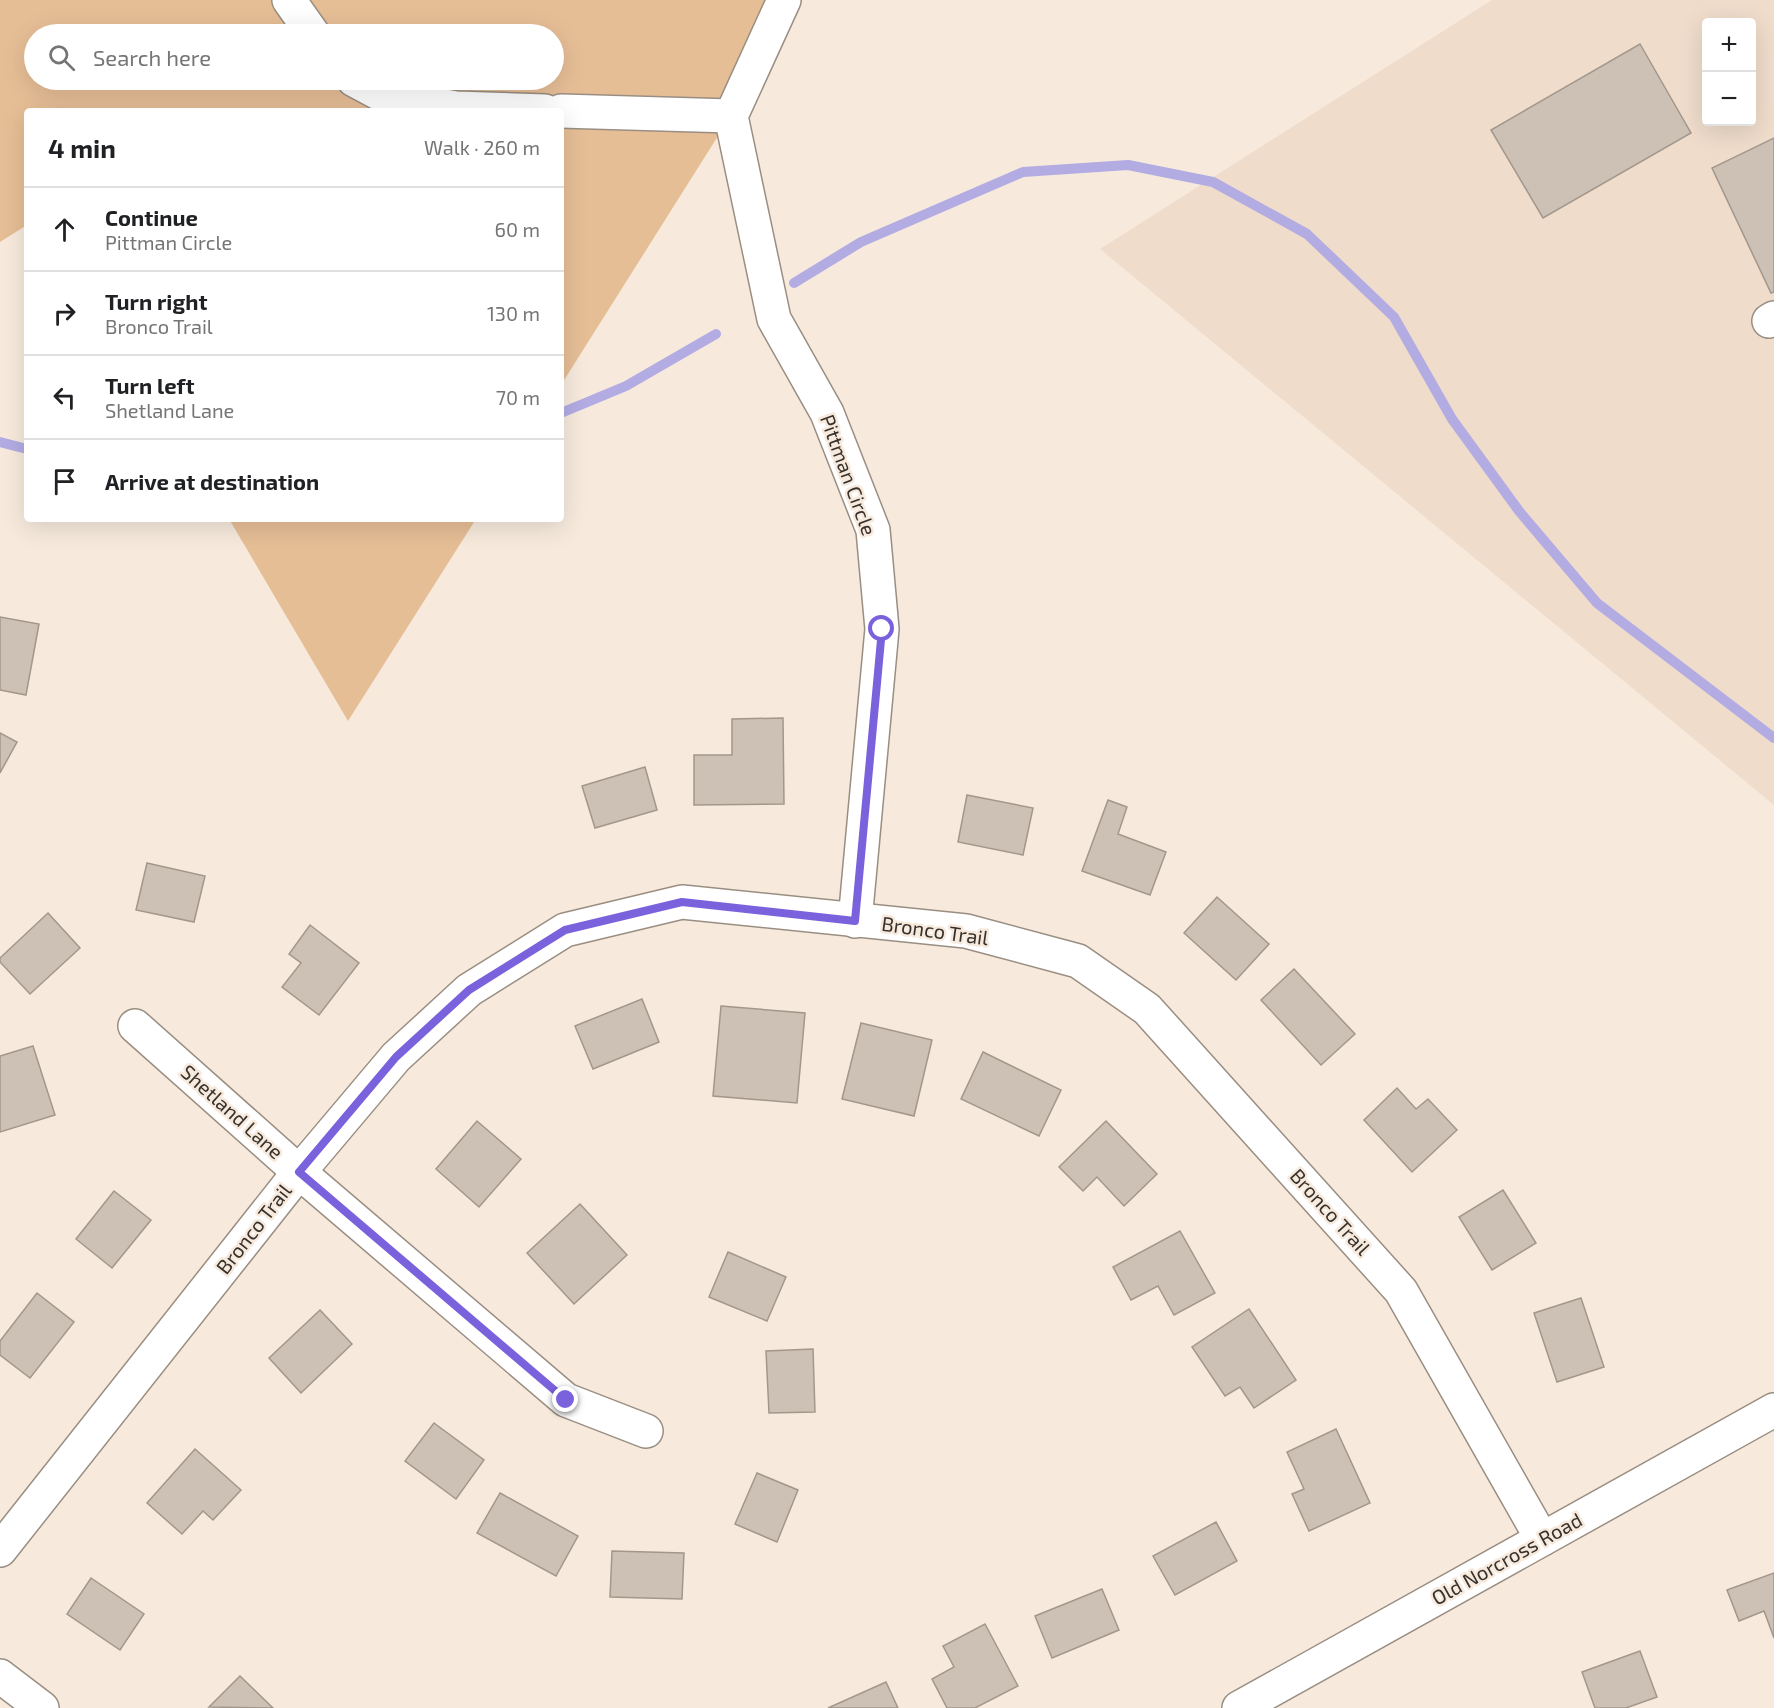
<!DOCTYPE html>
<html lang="en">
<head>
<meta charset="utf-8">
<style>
  :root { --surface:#fff; --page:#f6f6f6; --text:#202124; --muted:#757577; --line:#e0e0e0 }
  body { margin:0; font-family:"Exo 2",sans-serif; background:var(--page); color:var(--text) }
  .controls { position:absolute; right:18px; top:18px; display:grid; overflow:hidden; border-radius:6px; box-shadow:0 6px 24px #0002 }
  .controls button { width:54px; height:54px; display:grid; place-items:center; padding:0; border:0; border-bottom:2px solid var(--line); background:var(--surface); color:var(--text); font:30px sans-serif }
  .stop { position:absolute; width:18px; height:18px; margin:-14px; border:4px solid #7b62dd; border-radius:50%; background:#fff }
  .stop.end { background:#7b62dd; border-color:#fff; box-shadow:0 2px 6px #0008 }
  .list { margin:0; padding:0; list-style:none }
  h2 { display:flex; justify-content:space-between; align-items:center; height:78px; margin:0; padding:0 24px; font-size:26px }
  h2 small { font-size:20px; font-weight:400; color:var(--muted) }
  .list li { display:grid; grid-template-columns:39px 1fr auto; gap:18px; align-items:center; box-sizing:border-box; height:84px; padding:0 24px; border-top:2px solid var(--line) }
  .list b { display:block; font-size:22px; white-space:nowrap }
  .list p { margin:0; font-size:20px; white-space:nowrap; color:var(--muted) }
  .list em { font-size:20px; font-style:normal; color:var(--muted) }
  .icon { flex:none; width:33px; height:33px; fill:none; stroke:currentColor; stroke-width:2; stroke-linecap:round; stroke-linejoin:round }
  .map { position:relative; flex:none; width:1774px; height:1708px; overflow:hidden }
  .search { position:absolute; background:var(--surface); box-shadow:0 6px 24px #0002; left:24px; top:24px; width:540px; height:66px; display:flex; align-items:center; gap:15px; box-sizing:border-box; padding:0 21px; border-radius:33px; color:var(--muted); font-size:22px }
  .panel { position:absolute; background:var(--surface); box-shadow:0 6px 24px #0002; left:24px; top:108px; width:540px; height:414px; border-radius:6px }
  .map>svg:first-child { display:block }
</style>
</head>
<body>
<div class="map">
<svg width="1774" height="1708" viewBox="0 0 1774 1708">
  <rect width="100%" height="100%" fill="#f7eadd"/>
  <!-- built -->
  <path fill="#efdccb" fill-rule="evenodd" d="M1492 0H1774V805L1100 249ZM1706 22H1752V122H1706Z"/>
  <!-- green -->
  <g fill="#e6be96" fill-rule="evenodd">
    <path d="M0 0H792L742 98 561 385V111H27V225L0 242ZM34 34H554V80H34Z"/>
    <path d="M229 519H476L348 721Z"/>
  </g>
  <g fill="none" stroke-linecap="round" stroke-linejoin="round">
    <!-- stream -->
    <g stroke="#b2ace3" stroke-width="10">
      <path d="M794 283 861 242 1023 172 1128 165 1213 182 1307 234 1394 317 1452 419 1519 511 1597 603 1774 738"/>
      <path d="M561 413 626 386 716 334"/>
      <path d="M0 442 27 449"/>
    </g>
  </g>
  <!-- building -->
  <g fill="#cdc0b4" stroke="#a3978c" stroke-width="1.5">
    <path d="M1640 44 1691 133 1543 218 1491 130Z"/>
    <path d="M1774 138V292L1771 293 1712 168Z"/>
    <path d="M0 617 39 624 26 695 0 690Z"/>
    <path d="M783 718 784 804 694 805V755H732V719Z"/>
    <path d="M0 733 17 742 0 773Z"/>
    <path d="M645 767 657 810 595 828 582 786Z"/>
    <path d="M967 795 1033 808 1023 855 958 842Z"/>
    <path d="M1108 800 1127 807 1118 834 1166 852 1150 895 1082 871Z"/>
    <path d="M147 863 205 876 194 922 136 910Z"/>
    <path d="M1217 897 1269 944 1236 980 1184 933Z"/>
    <path d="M48 913 80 948 30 994 0 962V958Z"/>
    <path d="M310 925 359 963 319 1015 282 987 301 963 289 954Z"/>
    <path d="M1294 969 1355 1034 1321 1065 1261 1000Z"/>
    <path d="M642 999 659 1042 593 1069 575 1026Z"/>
    <path d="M721 1006 805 1013 797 1103 713 1096Z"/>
    <path d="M861 1023 932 1040 914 1116 842 1099Z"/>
    <path d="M33 1046 55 1115 0 1132V1056Z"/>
    <path d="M983 1052 1061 1090 1039 1136 961 1099Z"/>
    <path d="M1397 1088 1416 1109 1428 1099 1457 1130 1412 1172 1364 1120Z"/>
    <path d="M477 1121 521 1159 479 1207 436 1169Z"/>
    <path d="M1106 1121 1157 1174 1124 1206 1097 1177 1083 1191 1059 1167Z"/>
    <path d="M1503 1190 1536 1243 1492 1270 1459 1217Z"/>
    <path d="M114 1191 151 1220 112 1268 76 1239Z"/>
    <path d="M580 1204 627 1255 574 1304 527 1253Z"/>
    <path d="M1180 1231 1215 1293 1174 1315 1158 1286 1131 1300 1113 1267Z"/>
    <path d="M728 1252 786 1277 767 1321 709 1297Z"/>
    <path d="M37 1293 74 1322 30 1378 0 1355V1341Z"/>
    <path d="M1581 1298 1604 1367 1557 1382 1534 1313Z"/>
    <path d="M1249 1309 1296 1380 1254 1408 1240 1387 1225 1396 1192 1347Z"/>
    <path d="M320 1310 352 1344 301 1393 269 1358Z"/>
    <path d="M813 1349 815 1412 769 1413 766 1351Z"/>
    <path d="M434 1423 484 1460 456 1499 405 1461Z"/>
    <path d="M1336 1429 1370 1503 1309 1531 1292 1494 1304 1489 1287 1452Z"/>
    <path d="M195 1449 241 1490 213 1520 203 1511 182 1534 147 1503Z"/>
    <path d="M757 1473 798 1490 777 1542 735 1524Z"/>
    <path d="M500 1493 578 1536 556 1576 477 1533Z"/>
    <path d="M1216 1522 1237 1561 1175 1595 1153 1556Z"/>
    <path d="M612 1551 684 1553 682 1599 610 1597Z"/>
    <path d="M1774 1573V1638L1764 1611 1739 1621 1727 1590Z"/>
    <path d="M91 1578 144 1614 120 1650 67 1614Z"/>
    <path d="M1102 1589 1119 1630 1052 1658 1035 1616Z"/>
    <path d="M985 1624 1018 1686 975 1708H947L932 1679 954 1667 943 1646Z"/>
    <path d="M1640 1651 1657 1697 1626 1708H1595L1582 1672Z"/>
    <path d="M240 1676 273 1708 209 1707Z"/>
    <path d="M886 1682 898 1708H828Z"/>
  </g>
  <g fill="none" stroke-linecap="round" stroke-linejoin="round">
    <defs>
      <g id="minor">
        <path d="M289 0 313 34"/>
        <path d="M784 0 731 116 774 319 827 413 873 530 882 629 855 921"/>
        <path d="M354 80 382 95 456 108 545 111"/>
        <path d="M561 111 731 116"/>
        <path d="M1769 321 1774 318"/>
        <path d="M135 1026 299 1172 566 1400 646 1431"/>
        <path d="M0 1550 299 1172 396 1057 469 990 565 930 682 902 966 931 1078 961 1147 1009 1401 1291 1542 1539"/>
        <path d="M0 1676 42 1708"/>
        <path d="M1239 1708 1774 1410"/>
      </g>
    </defs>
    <!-- minor casing -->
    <use href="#minor" stroke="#9a8e82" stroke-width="36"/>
    <!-- minor -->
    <use href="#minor" stroke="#fff" stroke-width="33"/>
  </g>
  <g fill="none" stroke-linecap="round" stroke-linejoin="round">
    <!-- route -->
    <path stroke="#7b62dd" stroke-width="8" d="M566 1400 299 1172 396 1057 469 990 565 930 682 902 855 921 882 629"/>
  </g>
  <g text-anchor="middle" stroke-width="5" stroke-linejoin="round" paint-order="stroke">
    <!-- street labels -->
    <g font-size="20" fill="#36312c" stroke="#f7eadd">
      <text transform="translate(848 475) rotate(70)" y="7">Pittman Circle</text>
      <text transform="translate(935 931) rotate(8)" y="7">Bronco Trail</text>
      <text transform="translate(232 1112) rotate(42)" y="7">Shetland Lane</text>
      <text transform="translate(1330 1212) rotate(48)" y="7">Bronco Trail</text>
      <text transform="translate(254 1229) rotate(-52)" y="7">Bronco Trail</text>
      <text transform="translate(1507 1559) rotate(-29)" y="7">Old Norcross Road</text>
    </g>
  </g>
</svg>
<div class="controls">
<button>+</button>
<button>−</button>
</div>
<div class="stop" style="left:882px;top:629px"></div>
<div class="stop end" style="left:566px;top:1400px"></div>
<div class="search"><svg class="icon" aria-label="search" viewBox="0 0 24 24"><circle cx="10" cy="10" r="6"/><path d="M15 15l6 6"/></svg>Search here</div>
<section class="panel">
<h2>4 min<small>Walk · 260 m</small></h2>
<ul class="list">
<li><svg class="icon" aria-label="ahead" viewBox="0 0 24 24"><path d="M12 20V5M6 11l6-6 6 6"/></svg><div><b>Continue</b><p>Pittman Circle</p></div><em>60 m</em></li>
<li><svg class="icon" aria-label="right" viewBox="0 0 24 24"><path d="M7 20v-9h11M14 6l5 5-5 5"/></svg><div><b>Turn right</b><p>Bronco Trail</p></div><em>130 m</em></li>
<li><svg class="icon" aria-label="left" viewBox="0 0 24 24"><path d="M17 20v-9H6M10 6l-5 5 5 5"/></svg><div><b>Turn left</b><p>Shetland Lane</p></div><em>70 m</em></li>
<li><svg class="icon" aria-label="arrive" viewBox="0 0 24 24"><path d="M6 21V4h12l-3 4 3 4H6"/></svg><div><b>Arrive at destination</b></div></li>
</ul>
</section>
</div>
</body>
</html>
